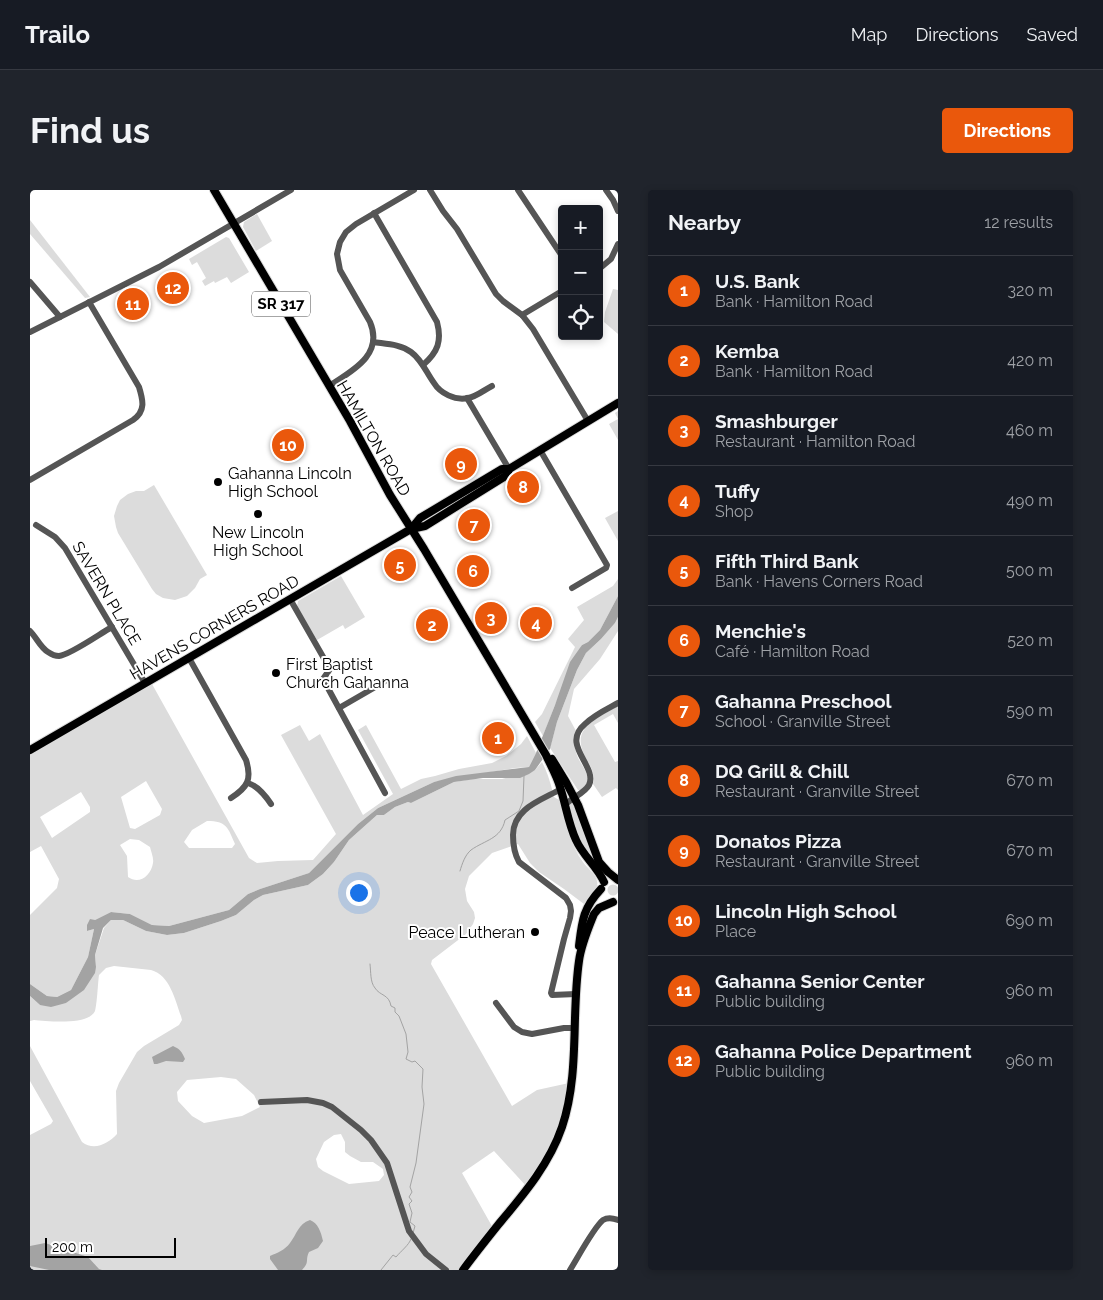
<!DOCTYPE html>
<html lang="en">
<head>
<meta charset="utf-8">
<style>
  :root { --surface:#171b24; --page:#20242c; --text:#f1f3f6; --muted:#9ea1a6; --line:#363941; --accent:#ea580c }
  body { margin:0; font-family:Raleway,sans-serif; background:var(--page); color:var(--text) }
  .controls { position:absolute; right:15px; top:15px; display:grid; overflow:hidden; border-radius:5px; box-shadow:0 2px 8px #0003 }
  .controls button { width:45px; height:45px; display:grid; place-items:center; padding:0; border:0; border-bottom:1px solid var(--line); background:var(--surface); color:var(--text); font:25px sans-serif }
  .scale { position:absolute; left:15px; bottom:12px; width:131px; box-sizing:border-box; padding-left:5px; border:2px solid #000; border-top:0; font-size:14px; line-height:18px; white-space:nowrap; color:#000; -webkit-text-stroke:4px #fff; paint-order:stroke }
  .you { position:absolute; left:328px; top:702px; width:18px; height:18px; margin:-12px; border:4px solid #fff; border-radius:50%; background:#1a73e8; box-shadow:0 0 0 8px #1a73e833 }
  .badge { display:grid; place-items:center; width:32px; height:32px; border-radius:50%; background:var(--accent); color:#fff; font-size:16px; font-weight:700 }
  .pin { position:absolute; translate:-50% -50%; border:2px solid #fff; box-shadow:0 1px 5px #0006 }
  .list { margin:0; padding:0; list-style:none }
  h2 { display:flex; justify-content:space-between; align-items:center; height:65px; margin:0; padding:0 20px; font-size:21px }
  h2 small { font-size:16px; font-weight:400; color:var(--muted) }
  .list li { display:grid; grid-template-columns:32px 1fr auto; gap:15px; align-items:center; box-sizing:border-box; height:70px; padding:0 20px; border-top:1px solid var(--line) }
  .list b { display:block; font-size:19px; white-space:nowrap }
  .list p { margin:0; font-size:16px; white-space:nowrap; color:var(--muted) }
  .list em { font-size:16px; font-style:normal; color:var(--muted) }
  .icon { flex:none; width:28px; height:28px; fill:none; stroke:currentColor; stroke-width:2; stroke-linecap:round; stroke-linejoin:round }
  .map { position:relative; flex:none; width:588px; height:1080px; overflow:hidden; border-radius:5px }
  header { display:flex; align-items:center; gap:30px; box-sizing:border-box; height:70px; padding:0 25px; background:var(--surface); border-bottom:1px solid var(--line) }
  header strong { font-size:24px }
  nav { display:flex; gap:28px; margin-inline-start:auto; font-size:18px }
  .intro { display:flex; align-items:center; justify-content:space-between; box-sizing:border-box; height:120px; padding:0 30px }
  h1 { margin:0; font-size:35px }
  .button { padding:12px 22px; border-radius:5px; background:var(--accent); color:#fff; font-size:18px; font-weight:700 }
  main { display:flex; gap:30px; padding:0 30px }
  aside { flex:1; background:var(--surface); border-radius:5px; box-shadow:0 2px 8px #0003 }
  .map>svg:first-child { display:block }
</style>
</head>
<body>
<header>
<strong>Trailo</strong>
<nav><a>Map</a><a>Directions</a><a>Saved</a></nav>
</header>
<div class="intro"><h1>Find us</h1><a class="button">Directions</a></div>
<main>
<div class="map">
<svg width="588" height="1080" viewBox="0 0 588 1080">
  <rect width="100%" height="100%" fill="#fff"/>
  <!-- green -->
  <g fill="#dcdcdc" fill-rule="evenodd">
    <path d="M227 24 242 51 226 61 213 37 214 32Z"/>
    <path d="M0 30 60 107 55 108 0 44Z"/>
    <path d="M196 47 199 48 219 82 201 93 197 87 185 93 184 91 175 96 172 91 176 88 167 72 162 75 159 69Z"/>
    <path d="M583 99 588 100V144L574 132 575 122Z"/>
    <path d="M588 221V250L579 234 588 229 585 223Z"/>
    <path d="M124 295 177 385 170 389 165 398 157 406 145 410 133 408 126 404 122 399 88 343 86 337 84 326 87 316 90 310 98 304 106 301H114Z"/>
    <path d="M588 321V351L575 328Z"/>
    <path d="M311 386 335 427 315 439 313 435 287 450 267 417 268 411Z"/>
    <path d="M588 389V406L570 440 558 452 552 455 525 515 513 546 505 532 512 524 545 457 538 449 554 430 547 417 583 396Z"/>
    <path d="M588 427V441L570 469 544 499 538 526 546 541C544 548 543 554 546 562 549 574 558 579 558 593L551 600H548L520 558 527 532 547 480 556 463 571 449 585 433Z"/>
    <path d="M122 494 219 668 227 673 248 671 283 670 306 644 251 545 270 535 279 551 290 544 333 625 363 604 328 540 336 535 371 599 391 589 405 586 429 579 462 573 476 566 491 554 497 546 506 563 499 577 485 578 404 592 348 618 328 634 279 683 230 699 218 704 199 720 139 736 122 735 100 724 81 722 65 730 57 741 64 739 58 767 41 800 27 807 17 806 0 794V725L27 698 29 689 11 656 0 662V565ZM116 591 132 619 130 625 105 639 100 638 91 607ZM51 602 60 617V622L22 648 10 627ZM177 631C197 631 198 638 205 654L202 658H159L154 652 162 640ZM100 649 109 650 120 657C121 662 124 668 123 673 121 686 109 695 98 687L97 666 90 655Z"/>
    <path d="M588 516V533L583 524 564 535 585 572 588 571V600L586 598 572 607 563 594C565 583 561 577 556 568 539 538 566 529 588 516Z"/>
    <path d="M512 572C518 583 521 595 524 607L529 610 532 612C536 634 540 654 553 672 557 678 566 684 567 691 570 698 558 708 554 714L534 699 509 682 500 673 488 654 462 663 439 686 435 699 437 711 444 722 445 728 443 734 436 744 402 770 401 774 482 916 507 900 539 893 535 918 522 958 497 997 464 961 432 983 463 1038 431 1080H0V945L21 934 23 931 0 891V856L52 952C64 961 78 954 87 944L86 901 89 893 107 862 114 856 149 835 152 830 151 826C145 810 140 785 121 780L84 776 76 778 69 785C68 792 67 815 65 821 58 836 17 831 4 830L0 831V806L10 815 36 813 66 777 65 765 74 738 81 730H93L116 741 137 745 154 743 191 731 206 725 224 710 233 705 278 695 293 684 304 672 319 650 347 625H354L365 617 378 612 381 613 424 592 442 589H472L505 580ZM191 887 206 889 224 905 230 917 212 926 174 933 162 926 148 911 147 902 157 890ZM311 944 315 952V962L320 966 331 972H343L353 979 354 985 349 991 319 994 293 981 288 977 286 969 294 952 304 945Z"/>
    <path d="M542 612 554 641 563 669 567 675 576 685 573 688 550 656 538 618 539 614Z"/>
    <circle cx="583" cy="700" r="5.5"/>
  </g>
  <!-- water -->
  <g fill="#a3a3a3">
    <path d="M588 406V427L585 433 571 449 556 463 547 480 527 532 520 559 505 580 499 584 490 588H453L424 592 381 613 378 612 365 617 354 625H347L319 650 304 672 293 684 278 695 233 705 224 710 206 725 191 731 154 743 137 745 116 741 93 730H81L73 738 65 765 66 777 65 783 54 800 36 813 21 817 10 815 0 806V794L17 806 27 807 41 800 58 767 64 739 57 741V735L60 729 65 730 81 722 100 724 122 735 139 736 199 720 218 704 230 699 279 683 328 634 348 618 404 592 426 586 499 577 506 563 525 515 540 472 552 455 558 452 570 440Z"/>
    <path d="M143 856C150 859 152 862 155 869L153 872 136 871 127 874H124L122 867Z"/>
    <path d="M280 1030C288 1033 291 1042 293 1051L288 1058 279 1062C275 1070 280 1072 272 1080H248L240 1069V1066C247 1063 255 1060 260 1053 267 1044 268 1034 280 1030Z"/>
    <path d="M15 1053 58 1067 69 1079 72 1080H19L0 1076V1056Z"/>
  </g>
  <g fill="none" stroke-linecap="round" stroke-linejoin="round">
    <!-- stream -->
    <g stroke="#a3a3a3" stroke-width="1">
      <path d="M430 681C432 674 435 665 441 660 455 650 471 649 475 630L489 621 493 611 494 586"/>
      <path d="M340 774C341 782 340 792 345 798 350 806 359 804 361 816L365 818V822L369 826 376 844 378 862 376 869 382 872 385 871 393 879 392 897 394 914 386 973 380 997 382 1002 379 1007 382 1011 379 1014 382 1023 380 1032 385 1036 383 1043"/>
      <path d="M351 1080 363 1065 366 1067C371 1061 379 1055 381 1049"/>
    </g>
    <defs>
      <g id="major">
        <path d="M184 0 320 231 360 305 394 359 516 565C521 576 527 586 530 597 536 615 538 633 546 650 553 666 567 676 574 692"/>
        <path d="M381 339 390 328 472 279H479L588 213"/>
        <path d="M0 560 381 339 395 336 477 285 479 279"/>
        <path d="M522 569 536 592 548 615 569 672 578 682 588 690"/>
        <path d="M549 756C552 731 553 718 571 699"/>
        <path d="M433 1080C444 1065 456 1050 468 1035 493 1005 519 975 532 937 550 883 541 826 549 771 551 755 558 739 564 724L569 718 583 712"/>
      </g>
    </defs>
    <!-- major casing -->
    <use href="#major" stroke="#dbdbdb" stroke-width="10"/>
    <!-- minor -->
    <g stroke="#555" stroke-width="6">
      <path d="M400 0 413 21 427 39 466 104 473 111 492 125 503 139 558 231"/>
      <path d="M488 0 532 66"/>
      <path d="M576 0 583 10 588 21"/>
      <path d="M344 23 407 132C412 151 408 162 393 175"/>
      <path d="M569 79 581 69 588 54"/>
      <path d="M0 92 30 127"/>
      <path d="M492 125 532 101"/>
      <path d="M0 142 129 77 261 0"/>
      <path d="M343 152C356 154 370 154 381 162 392 170 396 182 404 193 410 203 425 211 438 208 446 207 454 200 462 196"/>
      <path d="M299 196C322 181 354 165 340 132L310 80 307 64 310 52 316 42 326 34 384 0"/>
      <path d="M437 208 479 279"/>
      <path d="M510 260 577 375 576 378 542 398"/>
      <path d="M0 290 103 230C116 221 113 210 109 197L59 112"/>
      <path d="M6 335 25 347 35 358 115 493"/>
      <path d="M260 409 300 479 293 489 355 603"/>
      <path d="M0 441C7 448 10 457 18 462 21 464 26 466 29 466 40 465 71 443 82 437"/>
      <path d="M159 468 216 570C222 589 218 597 201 608"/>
      <path d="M309 518 354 492"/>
      <path d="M218 593C228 596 235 605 241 614"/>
      <path d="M531 599C512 610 483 618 483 645 483 655 484 663 489 672L536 708 540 715 541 721 540 728 534 749 521 803 522 805 546 804"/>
      <path d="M535 615C542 607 554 604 559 595 568 576 530 555 555 534 564 525 577 519 588 513"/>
      <path d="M466 813 484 837 492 842 502 844 534 838H545"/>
      <path d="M231 912 277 910 293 913 302 917 331 940 341 950 357 973 379 1041 396 1064 416 1080"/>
      <path d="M540 1080C547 1069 564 1037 573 1030 578 1027 583 1028 588 1030"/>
    </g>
    <!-- major -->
    <use href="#major" stroke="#000" stroke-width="8"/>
  </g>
  <!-- markers -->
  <g fill="#000" stroke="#fff" stroke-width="2">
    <circle cx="188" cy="292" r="5"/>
    <circle cx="228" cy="324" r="5"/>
    <circle cx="246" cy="483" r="5"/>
    <circle cx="505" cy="742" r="5"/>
  </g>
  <g text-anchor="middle" stroke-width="4" stroke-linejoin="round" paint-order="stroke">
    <!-- shield labels -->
    <rect fill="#fff" stroke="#4c4c4c" stroke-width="1" x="222" y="101.5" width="58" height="25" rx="4"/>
    <g font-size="15" font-weight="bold" fill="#000">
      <text x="251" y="119">SR 317</text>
    </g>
    <!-- street labels -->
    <g font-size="16" fill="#000" stroke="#fff">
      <text transform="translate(344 248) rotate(60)" y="6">HAMILTON ROAD</text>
      <text transform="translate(77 403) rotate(59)" y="6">SAVERN PLACE</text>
      <text transform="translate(184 437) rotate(-30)" y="6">HAVENS CORNERS ROAD</text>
    </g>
    <!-- poi labels -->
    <g font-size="16" fill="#000" stroke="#fff" text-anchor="start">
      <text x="198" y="289">Gahanna Lincoln<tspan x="198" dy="18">High School</tspan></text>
      <text x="228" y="348" text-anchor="middle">New Lincoln<tspan x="228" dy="18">High School</tspan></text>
      <text x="256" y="480">First Baptist<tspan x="256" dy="18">Church Gahanna</tspan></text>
      <text x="495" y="748" text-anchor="end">Peace Lutheran</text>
    </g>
  </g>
</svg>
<div class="controls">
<button>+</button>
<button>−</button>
<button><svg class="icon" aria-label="locate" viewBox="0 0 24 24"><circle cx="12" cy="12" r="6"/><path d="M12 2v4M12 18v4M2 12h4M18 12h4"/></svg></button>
</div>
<div class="scale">200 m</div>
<div class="you"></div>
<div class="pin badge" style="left:468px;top:548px">1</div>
<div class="pin badge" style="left:402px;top:435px">2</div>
<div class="pin badge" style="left:461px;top:428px">3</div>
<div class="pin badge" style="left:506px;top:433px">4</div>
<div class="pin badge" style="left:370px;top:375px">5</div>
<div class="pin badge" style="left:443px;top:381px">6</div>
<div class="pin badge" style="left:444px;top:335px">7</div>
<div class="pin badge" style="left:493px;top:297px">8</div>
<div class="pin badge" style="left:431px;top:274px">9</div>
<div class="pin badge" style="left:258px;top:255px">10</div>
<div class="pin badge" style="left:103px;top:114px">11</div>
<div class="pin badge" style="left:143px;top:98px">12</div>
</div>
<aside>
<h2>Nearby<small>12 results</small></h2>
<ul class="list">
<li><span class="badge">1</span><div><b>U.S. Bank</b><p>Bank · Hamilton Road</p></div><em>320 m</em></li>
<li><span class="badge">2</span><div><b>Kemba</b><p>Bank · Hamilton Road</p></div><em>420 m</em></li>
<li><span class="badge">3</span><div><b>Smashburger</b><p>Restaurant · Hamilton Road</p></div><em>460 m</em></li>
<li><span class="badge">4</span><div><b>Tuffy</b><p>Shop</p></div><em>490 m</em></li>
<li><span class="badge">5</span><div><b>Fifth Third Bank</b><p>Bank · Havens Corners Road</p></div><em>500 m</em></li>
<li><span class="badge">6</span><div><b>Menchie's</b><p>Café · Hamilton Road</p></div><em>520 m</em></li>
<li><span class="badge">7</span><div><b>Gahanna Preschool</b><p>School · Granville Street</p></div><em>590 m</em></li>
<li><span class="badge">8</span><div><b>DQ Grill &amp; Chill</b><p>Restaurant · Granville Street</p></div><em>670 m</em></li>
<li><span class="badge">9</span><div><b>Donatos Pizza</b><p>Restaurant · Granville Street</p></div><em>670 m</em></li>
<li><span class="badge">10</span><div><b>Lincoln High School</b><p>Place</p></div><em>690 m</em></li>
<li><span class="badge">11</span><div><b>Gahanna Senior Center</b><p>Public building</p></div><em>960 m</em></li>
<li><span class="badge">12</span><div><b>Gahanna Police Department</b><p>Public building</p></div><em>960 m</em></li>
</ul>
</aside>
</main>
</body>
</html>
